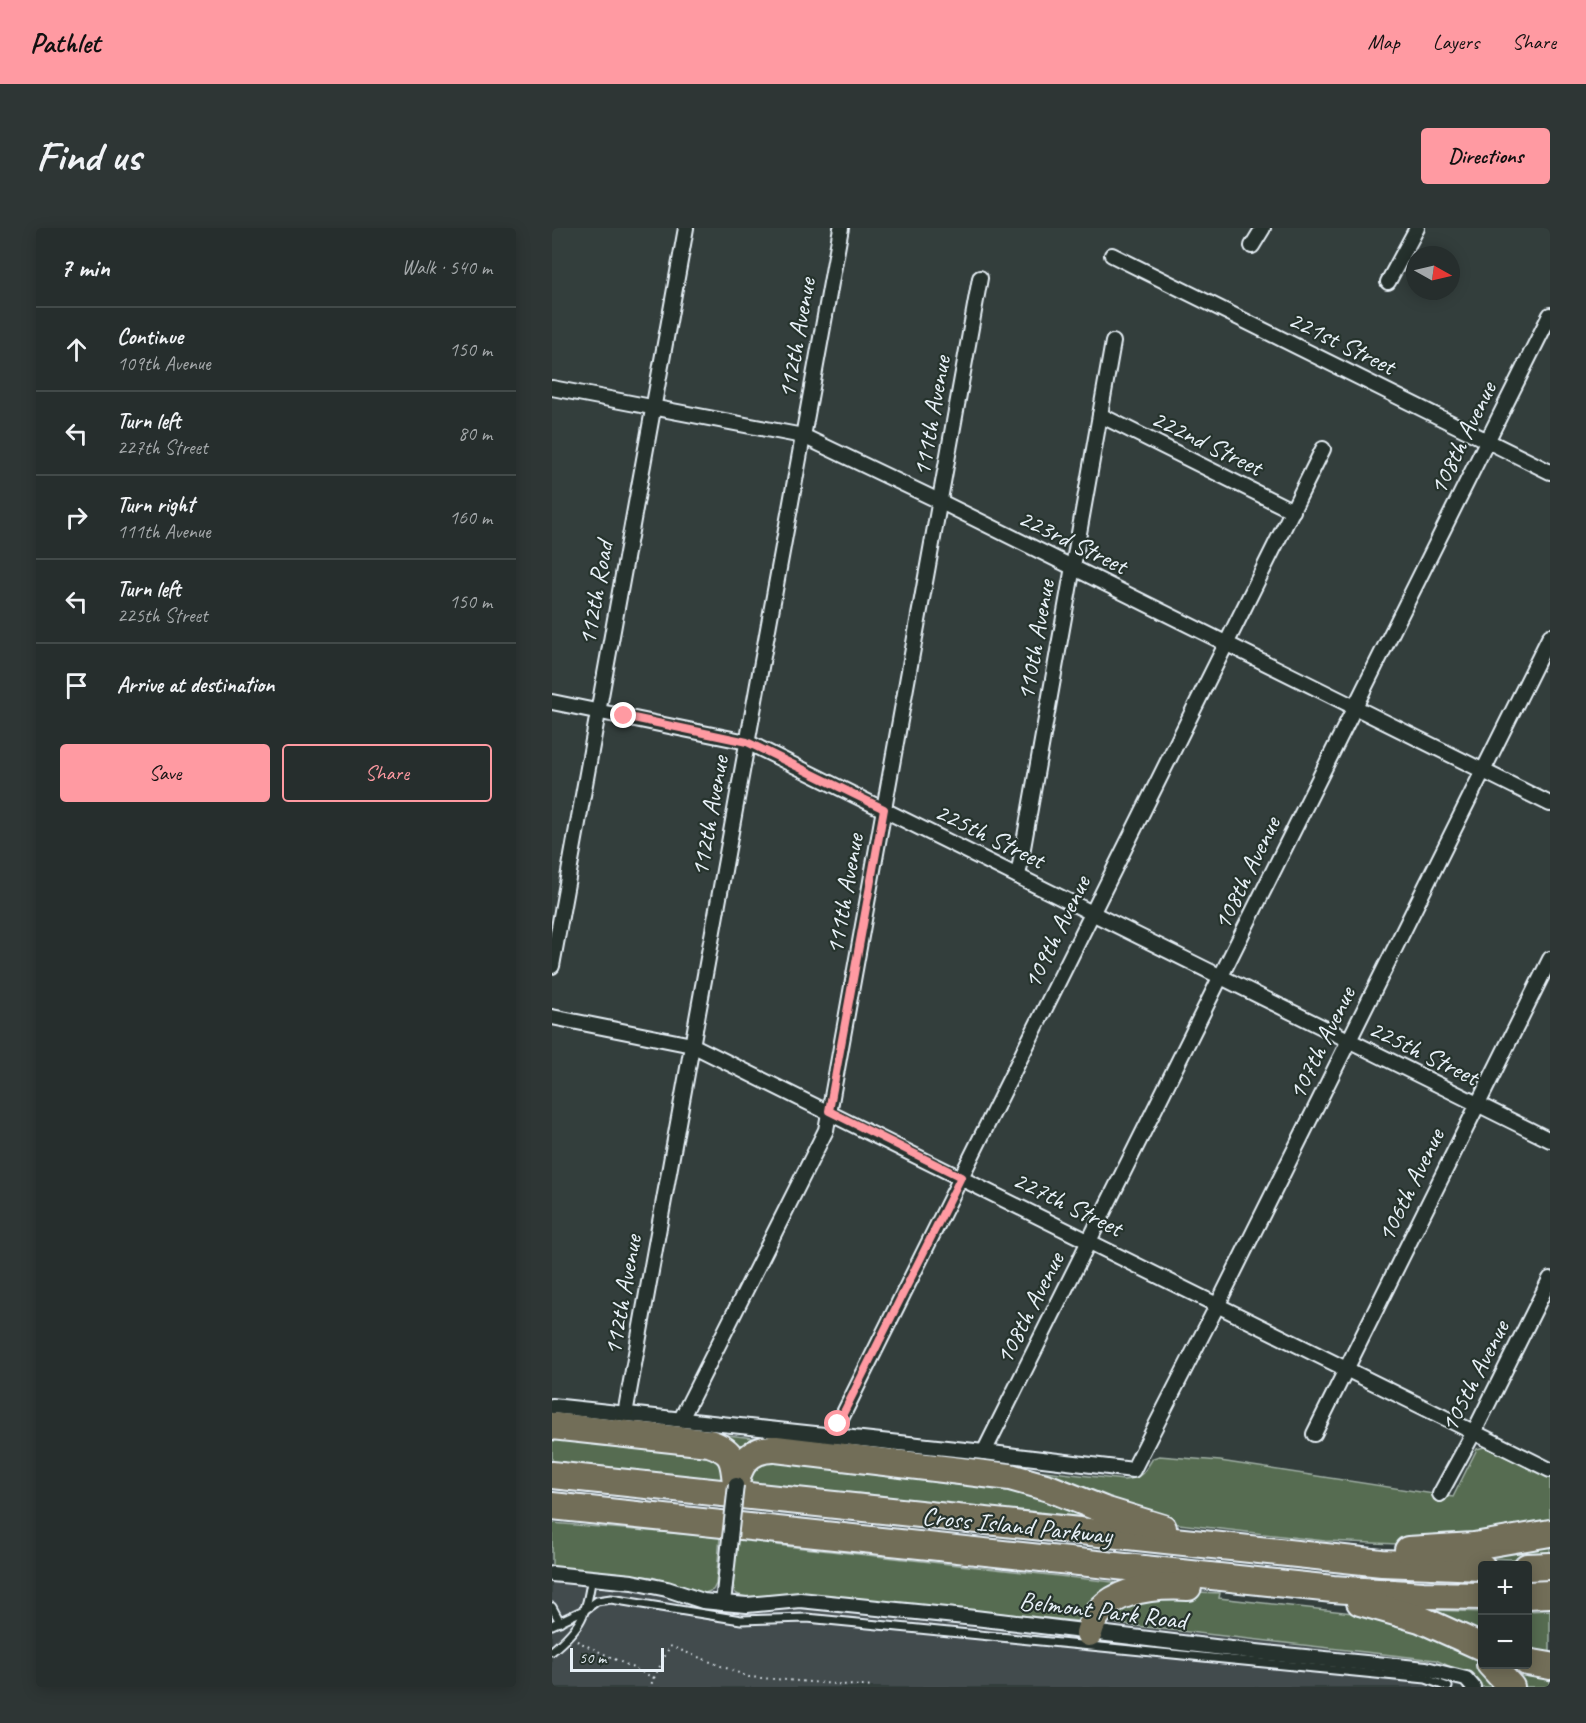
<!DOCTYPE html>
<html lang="en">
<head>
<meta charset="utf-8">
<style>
  :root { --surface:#262e2d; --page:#2e3635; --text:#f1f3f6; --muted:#a4a8aa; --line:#424a49; --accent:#ff9aa2 }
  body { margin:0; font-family:Caveat,sans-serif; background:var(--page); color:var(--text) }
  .controls { position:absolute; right:18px; bottom:18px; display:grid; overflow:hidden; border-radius:6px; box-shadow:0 3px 15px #0003 }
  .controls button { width:54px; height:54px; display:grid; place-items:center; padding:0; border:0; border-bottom:2px solid var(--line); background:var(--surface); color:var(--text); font:30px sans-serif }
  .compass { position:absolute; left:854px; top:18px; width:54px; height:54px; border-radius:50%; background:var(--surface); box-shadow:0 3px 15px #0003; rotate:98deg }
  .scale { position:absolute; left:18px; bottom:15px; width:94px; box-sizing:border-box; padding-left:6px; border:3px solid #e8f1f8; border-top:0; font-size:16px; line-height:21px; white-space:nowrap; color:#e8f1f8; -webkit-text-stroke:4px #26332d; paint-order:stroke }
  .stop { position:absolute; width:18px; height:18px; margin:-14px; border:4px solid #ff9aa2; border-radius:50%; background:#fff }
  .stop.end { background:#ff9aa2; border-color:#fff; box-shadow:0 2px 6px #0008 }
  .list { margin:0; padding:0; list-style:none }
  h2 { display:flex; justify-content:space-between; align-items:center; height:78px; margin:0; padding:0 24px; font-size:26px }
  h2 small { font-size:20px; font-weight:400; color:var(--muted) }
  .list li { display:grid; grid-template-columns:39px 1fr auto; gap:18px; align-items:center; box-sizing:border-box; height:84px; padding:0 24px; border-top:2px solid var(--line) }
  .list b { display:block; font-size:22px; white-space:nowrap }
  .list p { margin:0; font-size:20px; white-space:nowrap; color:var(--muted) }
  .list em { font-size:20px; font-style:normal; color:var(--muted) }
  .actions { display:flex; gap:12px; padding:18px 24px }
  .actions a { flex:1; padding:14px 0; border:2px solid var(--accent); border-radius:6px; text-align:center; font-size:21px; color:var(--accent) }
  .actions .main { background:var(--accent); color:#111 }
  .icon { flex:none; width:33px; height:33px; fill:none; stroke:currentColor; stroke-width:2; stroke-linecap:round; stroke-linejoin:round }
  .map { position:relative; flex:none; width:998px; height:1459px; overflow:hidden; border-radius:6px }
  header { display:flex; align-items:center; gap:36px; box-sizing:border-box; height:84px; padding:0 30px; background:var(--accent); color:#111 }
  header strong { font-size:28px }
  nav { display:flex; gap:33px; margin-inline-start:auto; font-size:21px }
  .intro { display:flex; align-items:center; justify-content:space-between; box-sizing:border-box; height:144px; padding:0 36px }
  h1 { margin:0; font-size:42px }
  .button { padding:15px 27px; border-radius:6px; background:var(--accent); color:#111; font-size:21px; font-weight:700 }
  main { display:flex; gap:36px; padding:0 36px }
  aside { flex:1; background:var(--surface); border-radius:6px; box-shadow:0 3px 15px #0003 }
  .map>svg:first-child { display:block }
</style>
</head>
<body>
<header>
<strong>Pathlet</strong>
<nav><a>Map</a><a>Layers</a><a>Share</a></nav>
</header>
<div class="intro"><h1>Find us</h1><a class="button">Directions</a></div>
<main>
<aside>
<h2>7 min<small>Walk · 540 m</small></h2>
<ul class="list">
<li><svg class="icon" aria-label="ahead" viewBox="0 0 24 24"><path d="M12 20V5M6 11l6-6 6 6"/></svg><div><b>Continue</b><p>109th Avenue</p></div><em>150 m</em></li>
<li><svg class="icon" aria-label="left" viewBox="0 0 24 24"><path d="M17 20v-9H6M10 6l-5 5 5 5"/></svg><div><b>Turn left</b><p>227th Street</p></div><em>80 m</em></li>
<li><svg class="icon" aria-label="right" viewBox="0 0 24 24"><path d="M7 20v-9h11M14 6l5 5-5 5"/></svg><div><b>Turn right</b><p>111th Avenue</p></div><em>160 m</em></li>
<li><svg class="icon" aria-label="left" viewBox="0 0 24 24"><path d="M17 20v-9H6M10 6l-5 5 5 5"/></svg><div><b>Turn left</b><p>225th Street</p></div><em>150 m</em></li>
<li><svg class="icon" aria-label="arrive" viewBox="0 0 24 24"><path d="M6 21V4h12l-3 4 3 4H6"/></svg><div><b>Arrive at destination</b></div></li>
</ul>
<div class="actions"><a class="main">Save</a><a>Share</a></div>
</aside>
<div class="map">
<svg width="998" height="1459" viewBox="0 0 998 1459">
  <rect width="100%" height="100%" fill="#333e3c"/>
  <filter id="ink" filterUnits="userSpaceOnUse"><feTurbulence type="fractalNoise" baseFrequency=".0167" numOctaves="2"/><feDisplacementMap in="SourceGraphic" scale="12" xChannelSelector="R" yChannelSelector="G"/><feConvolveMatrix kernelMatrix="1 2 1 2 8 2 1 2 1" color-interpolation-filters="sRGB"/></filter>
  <g filter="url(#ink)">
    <!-- built -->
    <path fill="#424b4d" d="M0 1334 872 1424 941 1459H0Z"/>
    <!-- green -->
    <g fill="#566c51" stroke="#9faea4" stroke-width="1.5">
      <path d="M0 1187 572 1252C590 1250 592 1245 601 1230L607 1228 668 1233 901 1269 925 1221 932 1219 998 1250V1297L870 1317 773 1313 610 1294 492 1251 187 1228Z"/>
      <path d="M0 1208 155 1224C168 1234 173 1238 173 1256L0 1238Z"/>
      <path d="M214 1231 453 1256 535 1284 520 1292 335 1273V1268L259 1261 191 1258V1252Z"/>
      <path d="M0 1295 168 1309 164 1356 161 1362 153 1365 145 1364 100 1349 0 1338Z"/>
      <path d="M186 1308 224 1312V1317L579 1356 536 1390 526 1393 278 1368C267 1367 256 1365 245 1365 226 1365 200 1375 183 1365L181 1357Z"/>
      <path d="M998 1312V1329L962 1331 895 1329Z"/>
      <path d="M621 1363 668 1365 667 1370 801 1385 834 1393 838 1387 918 1426 949 1459H930L914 1446 884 1432 566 1396 559 1393V1386L568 1377Z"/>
      <path d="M881 1382 930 1384V1413L880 1387Z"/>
      <path d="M998 1382V1431L976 1426 975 1383Z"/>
      <path d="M972 1445 998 1446V1459H968L963 1453Z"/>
    </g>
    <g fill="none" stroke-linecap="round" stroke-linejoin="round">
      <defs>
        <g id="lane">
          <path d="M0 1379 8 1394"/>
          <path d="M0 1397 34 1381 45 1373 59 1371 189 1392 255 1390 874 1451 896 1459"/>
          <path d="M0 1423C31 1397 33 1388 40 1349"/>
        </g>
        <g id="street">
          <path d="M700 18 711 0"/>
          <path d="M560 27 998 244"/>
          <path d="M836 54 865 0"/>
          <path d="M0 160 251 208 387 273 998 576"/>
          <path d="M548 187 741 283"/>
          <path d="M0 474 195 514 998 912"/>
          <path d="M466 648 561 114"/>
          <path d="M0 738 134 0"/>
          <path d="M0 789 140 817 998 1242"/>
          <path d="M0 1178 432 1224 581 1242 666 1076 998 408"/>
          <path d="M73 1186 289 0"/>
          <path d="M129 1191 274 902 428 50"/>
          <path d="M762 1206 998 731"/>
          <path d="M280 1209 771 221"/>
          <path d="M432 1224 998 87"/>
          <path d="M888 1266 922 1204 998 1051"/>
          <path d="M0 1346 80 1354 115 1361 151 1373 171 1375 195 1377 248 1372 423 1390 704 1424 874 1441 914 1451 921 1459"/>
          <path d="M171 1375 178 1310"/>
        </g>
        <g id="highway">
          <path d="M0 1198 157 1215C182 1223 182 1233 184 1256"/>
          <path d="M0 1247 830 1335 930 1339"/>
          <path d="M184 1257C186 1234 201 1220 224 1221L458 1249 497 1260 552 1282 611 1300"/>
          <path d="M0 1278 781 1361 871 1367 930 1368"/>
          <path d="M856 1322 922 1318 998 1305"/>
          <path d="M975 1339 998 1338"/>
          <path d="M975 1367 998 1366"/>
          <path d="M808 1374 868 1391 930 1419"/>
          <path d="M537 1405C547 1362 599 1357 636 1359"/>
          <path d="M975 1434 998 1438"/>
          <path d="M938 1436 959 1459"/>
        </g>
      </defs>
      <!-- lane casing -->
      <use href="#lane" stroke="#e8f1f8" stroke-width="11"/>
      <!-- street casing -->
      <use href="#street" stroke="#e8f1f8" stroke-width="18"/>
      <!-- highway casing -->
      <use href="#highway" stroke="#e8f1f8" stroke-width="30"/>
      <!-- path -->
      <g stroke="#e8f1f8" stroke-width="2" stroke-dasharray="1.5 4.5" stroke-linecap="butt">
        <path d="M25 1413 102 1450 98 1459"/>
        <path d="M102 1450 118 1418 197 1449 321 1459"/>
      </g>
      <!-- lane -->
      <use href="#lane" stroke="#26332d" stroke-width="7"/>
      <!-- street -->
      <use href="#street" stroke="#26332d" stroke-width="14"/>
      <!-- highway -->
      <use href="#highway" stroke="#726e59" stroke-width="26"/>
      <defs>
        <path id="street-bridge" d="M178 1310 184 1257"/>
      </defs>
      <!-- street-bridge casing -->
      <use href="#street-bridge" stroke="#e8f1f8" stroke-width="18" stroke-linecap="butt"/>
      <!-- street-bridge -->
      <use href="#street-bridge" stroke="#26332d" stroke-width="14"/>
    </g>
  </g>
  <g fill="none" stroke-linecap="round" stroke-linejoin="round" filter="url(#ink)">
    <!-- route -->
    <path stroke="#ff9aa2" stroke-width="8" d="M72 488 195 514 332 581 277 883 409 949 286 1196"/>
  </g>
  <g text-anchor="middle" stroke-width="4.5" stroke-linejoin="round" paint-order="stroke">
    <!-- street labels -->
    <g font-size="26" fill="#e8f1f8" stroke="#26332d">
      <text transform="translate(244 110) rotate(-80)" y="9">112th Avenue</text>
      <text transform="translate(790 114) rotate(26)" y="9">221st Street</text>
      <text transform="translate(379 188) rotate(-80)" y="9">111th Avenue</text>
      <text transform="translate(910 210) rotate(-64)" y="9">108th Avenue</text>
      <text transform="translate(655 214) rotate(26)" y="9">222nd Street</text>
      <text transform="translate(521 313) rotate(26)" y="9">223rd Street</text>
      <text transform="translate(43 365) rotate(-80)" y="9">112th Road</text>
      <text transform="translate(483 412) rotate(-80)" y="9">110th Avenue</text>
      <text transform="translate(157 588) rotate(-80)" y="9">112th Avenue</text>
      <text transform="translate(438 607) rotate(26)" y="9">225th Street</text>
      <text transform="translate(694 645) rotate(-64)" y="9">108th Avenue</text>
      <text transform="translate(292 666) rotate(-80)" y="9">111th Avenue</text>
      <text transform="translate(504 704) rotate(-64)" y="9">109th Avenue</text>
      <text transform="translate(769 815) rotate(-64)" y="9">107th Avenue</text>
      <text transform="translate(872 824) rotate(26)" y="9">225th Street</text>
      <text transform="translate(858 957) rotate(-64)" y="9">106th Avenue</text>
      <text transform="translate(516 975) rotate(26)" y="9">227th Street</text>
      <text transform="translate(70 1067) rotate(-80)" y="9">112th Avenue</text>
      <text transform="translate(477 1080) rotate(-63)" y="9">108th Avenue</text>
      <text transform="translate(922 1148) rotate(-63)" y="9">105th Avenue</text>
      <text transform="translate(465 1297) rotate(6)" y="9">Cross Island Parkway</text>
      <text transform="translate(551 1382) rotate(7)" y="9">Belmont Park Road</text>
    </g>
  </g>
</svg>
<div class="controls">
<button>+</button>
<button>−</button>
</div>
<svg class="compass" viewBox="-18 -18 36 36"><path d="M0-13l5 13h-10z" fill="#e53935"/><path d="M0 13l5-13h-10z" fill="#a4a8aa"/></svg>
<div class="scale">50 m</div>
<div class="stop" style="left:286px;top:1196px"></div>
<div class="stop end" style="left:72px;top:488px"></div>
</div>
</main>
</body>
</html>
